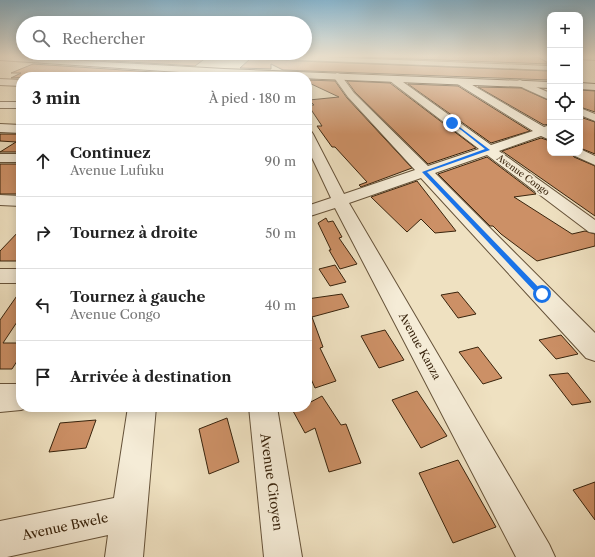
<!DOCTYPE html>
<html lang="fr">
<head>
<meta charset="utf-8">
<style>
  :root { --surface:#fff; --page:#f6f6f6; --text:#222; --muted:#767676; --line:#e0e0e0 }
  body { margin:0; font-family:"Libre Caslon Text",serif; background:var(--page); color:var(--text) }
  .controls { position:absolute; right:12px; top:12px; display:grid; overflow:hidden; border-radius:8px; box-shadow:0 2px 10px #0003 }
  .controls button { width:36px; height:36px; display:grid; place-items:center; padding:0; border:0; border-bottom:1px solid var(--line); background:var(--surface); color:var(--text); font:20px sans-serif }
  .stop { position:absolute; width:12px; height:12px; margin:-9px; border:3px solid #1a73e8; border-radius:50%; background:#fff }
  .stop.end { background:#1a73e8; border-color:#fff; box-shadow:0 1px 4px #0008 }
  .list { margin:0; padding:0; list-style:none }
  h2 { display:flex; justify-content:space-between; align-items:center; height:52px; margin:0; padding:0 16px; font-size:17px }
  h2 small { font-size:13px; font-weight:400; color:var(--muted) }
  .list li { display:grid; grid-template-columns:26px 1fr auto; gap:12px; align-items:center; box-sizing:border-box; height:72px; padding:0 16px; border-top:1px solid var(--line) }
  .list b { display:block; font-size:15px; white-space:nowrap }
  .list p { margin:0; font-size:13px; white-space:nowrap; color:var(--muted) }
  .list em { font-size:13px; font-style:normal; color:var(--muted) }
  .icon { flex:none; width:22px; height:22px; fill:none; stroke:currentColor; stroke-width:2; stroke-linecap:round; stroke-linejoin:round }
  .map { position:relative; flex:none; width:595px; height:557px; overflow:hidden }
  .search { position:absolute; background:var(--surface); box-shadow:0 2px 10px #0003; left:16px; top:16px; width:296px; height:44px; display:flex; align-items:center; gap:10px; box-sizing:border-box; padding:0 14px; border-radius:22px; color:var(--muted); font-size:15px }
  .panel { position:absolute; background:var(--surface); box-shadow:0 2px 10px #0003; left:16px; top:72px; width:296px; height:340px; border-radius:16px }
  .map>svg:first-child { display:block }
</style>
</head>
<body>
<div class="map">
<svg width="595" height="557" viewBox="0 0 595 557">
  <rect width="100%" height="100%" fill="#efe1c1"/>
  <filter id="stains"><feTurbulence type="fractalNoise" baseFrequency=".005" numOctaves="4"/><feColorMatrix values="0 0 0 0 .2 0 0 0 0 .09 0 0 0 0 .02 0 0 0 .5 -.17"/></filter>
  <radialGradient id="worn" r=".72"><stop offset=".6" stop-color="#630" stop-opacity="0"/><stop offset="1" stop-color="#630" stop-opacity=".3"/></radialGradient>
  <!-- building -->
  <g fill="#cc9066" stroke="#39240d">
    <path d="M52 56H172L207 57 195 66 48 57Z"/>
    <path d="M329 56H523L538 57 550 64Z"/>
    <path d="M250 59 550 71V80L283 70 271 64V69L240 68Z"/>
    <path d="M33 64 183 74 178 77H143L146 74 11 78 21 73H11Z"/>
    <path d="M307 80 335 81 347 98 412 168 361 187 359 185 367 182 335 147H332L317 126H322L308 105H314L309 100 339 97 307 82Z"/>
    <path d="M347 81 390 83 476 148 428 164 355 92Z"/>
    <path d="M408 84 458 86 530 131 491 143Z"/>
    <path d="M478 87 521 88 550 101V124L544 125Z"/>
    <path d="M580 90 595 91V112L580 107Z"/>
    <path d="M580 117 595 122V154L580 148Z"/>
    <path d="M0 134H21V152H0L16 142 0 141Z"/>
    <path d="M541 138 550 141V153H572L574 157 595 166V216L502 151Z"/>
    <path d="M487 157 536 194 514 197 572 234 585 231 595 234V246L537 261 501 234 493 226H490L438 174Z"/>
    <path d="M0 164H21L20 194H0Z"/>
    <path d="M417 181 456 231 435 233 421 219 407 232 371 197Z"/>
    <path d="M326 218 328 222 333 221 342 237 339 238 357 264 340 269 329 250H331L318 223Z"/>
    <path d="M21 229V261H0V251Z"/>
    <path d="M335 265 346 282 330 286 319 269Z"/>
    <path d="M21 290V316L3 343H21V355L12 369H0V320Z"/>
    <path d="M458 292 476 314 458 318 441 295Z"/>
    <path d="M342 294 349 307 312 317 323 347 320 348 336 381 315 388 307 370V299Z"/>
    <path d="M385 330 404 360 379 368 361 336Z"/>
    <path d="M561 335 578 354 556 359 539 340Z"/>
    <path d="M478 347 502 378 483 384 459 352Z"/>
    <path d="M568 373 591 402 572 405 549 375Z"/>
    <path d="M417 391 447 436 421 448 392 400Z"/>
    <path d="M322 396 341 425 346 424 361 463 329 472 315 428 305 433 293 411 301 407H307V404Z"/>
    <path d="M227 418 239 462 209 474 199 429Z"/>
    <path d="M96 420 86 448 49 452 60 423Z"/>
    <path d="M458 460 496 527 453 543 419 473Z"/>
    <path d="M595 482V520L573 490Z"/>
  </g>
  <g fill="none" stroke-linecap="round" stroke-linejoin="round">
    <defs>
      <g id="minor">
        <path d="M247 56H299L550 66V70L251 58Z"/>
        <path d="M580 56H595V60L580 59Z"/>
        <path d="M192 68H198V77H190Z"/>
        <path d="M337 73 340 74 354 93 428 166 479 149 390 81 389 79 390 77H396L491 145 533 131 456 83 455 81 456 79H462L544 127 550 125V140L541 136 499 151 595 220V233L589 232 487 155 435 173 595 333V361L586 358 421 178 349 203 549 544 555 557H516L335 208 307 217V206L331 198 307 147V130L311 131 313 134 344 194 415 170 348 97 333 76Z"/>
        <path d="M0 79 21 80V86L0 85Z"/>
        <path d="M520 80 550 93V100L517 85 516 83 517 81Z"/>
        <rect x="0" y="102" width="21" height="6"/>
        <path d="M580 108 595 114V121L580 115Z"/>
        <path d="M0 124 21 125V133L0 132Z"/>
        <path d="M580 149 595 156V165L575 156 573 153H580Z"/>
        <rect x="0" y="154" width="21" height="8"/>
        <path d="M0 195 21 196V206L0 205Z"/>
        <rect x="0" y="269" width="21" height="14"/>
        <path d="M0 384H21V407H30L21 410 0 412Z"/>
        <path d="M128 407H156L143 557H105L108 535 7 557H0V521L114 498Z"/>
        <path d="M249 407H277L302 557H264Z"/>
      </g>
      <g id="secondary">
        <path d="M0 56 224 69 550 82V88L224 75 0 60Z"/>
        <path d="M580 83 595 84V90L580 89Z"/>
      </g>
    </defs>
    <!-- minor casing -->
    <use href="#minor" stroke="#66533a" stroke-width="2"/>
    <!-- secondary casing -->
    <use href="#secondary" stroke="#39240d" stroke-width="2"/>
    <!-- minor -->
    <use href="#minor" fill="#f5ecd7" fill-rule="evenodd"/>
    <!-- secondary -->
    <use href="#secondary" fill="#f5ecd7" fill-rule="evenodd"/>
  </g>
  <!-- sky -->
  <linearGradient id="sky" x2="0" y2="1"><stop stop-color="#89b8d2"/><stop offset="0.42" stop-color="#f8f2e3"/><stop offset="1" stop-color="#f8f2e3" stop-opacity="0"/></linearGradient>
  <rect width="595" height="134" fill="url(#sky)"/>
  <!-- route -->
  <path fill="#1a73e8" d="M451 122H453L490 150 427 172 544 293V296H539L422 172 485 149Z"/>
  <g text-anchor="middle" stroke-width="4" stroke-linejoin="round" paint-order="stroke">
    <!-- far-street labels -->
    <g font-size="9" fill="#39240d" stroke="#f5ecd7">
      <text transform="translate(523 175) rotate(36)" y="3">Avenue Congo</text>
    </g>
    <!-- street labels -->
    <g font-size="11" fill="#39240d" stroke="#f5ecd7">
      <text transform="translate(420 346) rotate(61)" y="4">Avenue Kanza</text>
    </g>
    <!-- near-street labels -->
    <g font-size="13" fill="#39240d" stroke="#f5ecd7">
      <text transform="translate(272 482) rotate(82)" y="5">Avenue Citoyen</text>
      <text transform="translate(65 526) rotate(-12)" y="5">Avenue Bwele</text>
    </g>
  </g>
  <rect width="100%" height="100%" filter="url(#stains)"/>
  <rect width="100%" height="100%" fill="url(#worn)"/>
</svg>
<div class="controls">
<button>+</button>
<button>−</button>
<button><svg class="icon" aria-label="locate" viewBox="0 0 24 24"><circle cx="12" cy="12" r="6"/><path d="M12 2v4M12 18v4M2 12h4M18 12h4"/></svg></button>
<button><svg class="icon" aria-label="layers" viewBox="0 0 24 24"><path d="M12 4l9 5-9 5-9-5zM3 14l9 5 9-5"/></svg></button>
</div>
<div class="stop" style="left:542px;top:294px"></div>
<div class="stop end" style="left:452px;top:123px"></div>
<div class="search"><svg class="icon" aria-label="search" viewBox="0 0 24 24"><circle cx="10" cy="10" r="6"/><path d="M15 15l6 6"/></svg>Rechercher</div>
<section class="panel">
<h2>3 min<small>À pied · 180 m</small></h2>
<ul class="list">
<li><svg class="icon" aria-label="ahead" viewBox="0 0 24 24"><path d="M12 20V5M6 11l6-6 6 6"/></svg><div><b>Continuez</b><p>Avenue Lufuku</p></div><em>90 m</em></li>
<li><svg class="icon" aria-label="right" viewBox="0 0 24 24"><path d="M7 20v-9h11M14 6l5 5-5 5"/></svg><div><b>Tournez à droite</b></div><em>50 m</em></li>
<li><svg class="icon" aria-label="left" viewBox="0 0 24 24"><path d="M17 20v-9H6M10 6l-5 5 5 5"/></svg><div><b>Tournez à gauche</b><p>Avenue Congo</p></div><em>40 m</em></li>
<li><svg class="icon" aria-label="arrive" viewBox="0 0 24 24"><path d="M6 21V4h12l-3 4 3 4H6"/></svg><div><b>Arrivée à destination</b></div></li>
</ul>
</section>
</div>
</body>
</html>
